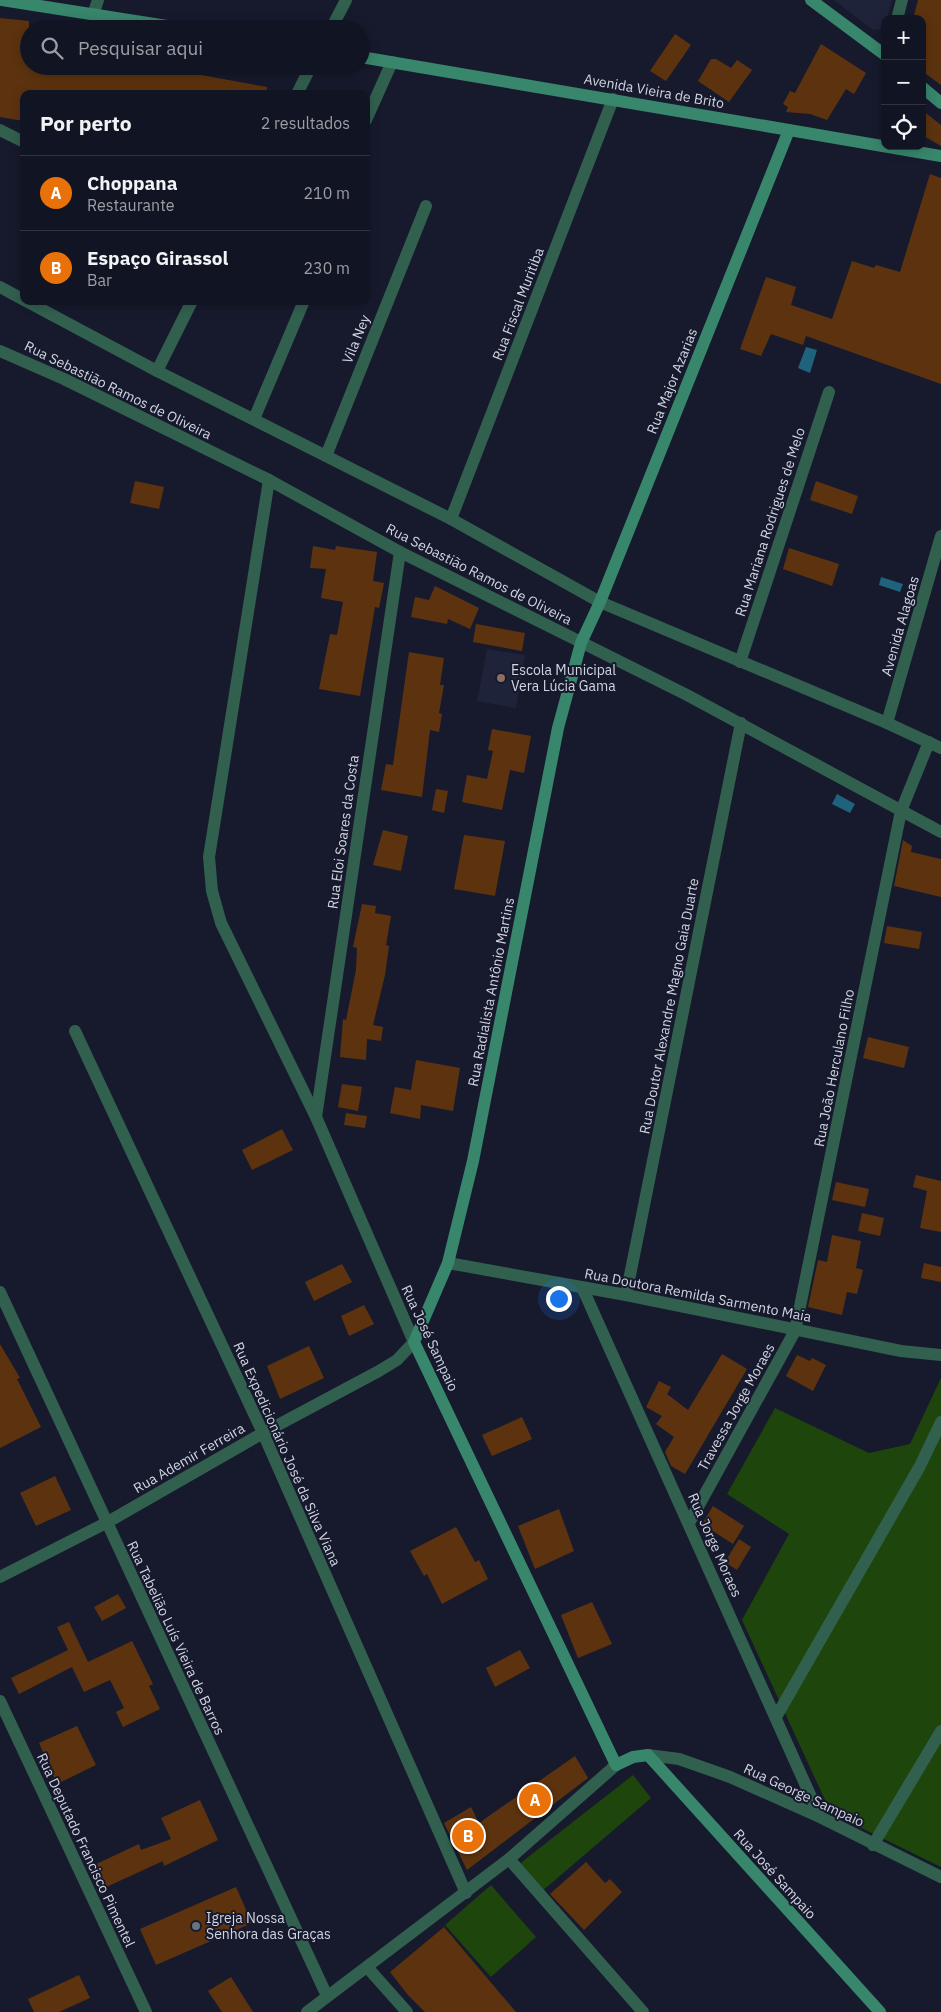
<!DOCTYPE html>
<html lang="pt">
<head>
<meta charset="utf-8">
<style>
  :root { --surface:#111422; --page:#1a1d2a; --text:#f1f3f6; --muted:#9c9ea5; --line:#303340; --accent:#8c9099 }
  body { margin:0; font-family:"IBM Plex Sans",sans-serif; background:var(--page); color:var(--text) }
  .controls { position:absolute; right:15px; top:15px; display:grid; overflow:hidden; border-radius:10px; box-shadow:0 2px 12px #0003 }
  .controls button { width:45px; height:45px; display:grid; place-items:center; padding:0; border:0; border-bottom:1px solid var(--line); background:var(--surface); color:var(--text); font:25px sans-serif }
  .you { position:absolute; left:558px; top:1298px; width:18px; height:18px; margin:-12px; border:4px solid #fff; border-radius:50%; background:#1a73e8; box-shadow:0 0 0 8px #1a73e833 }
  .badge { display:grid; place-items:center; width:32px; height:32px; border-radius:50%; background:var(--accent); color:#fff; font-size:16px; font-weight:700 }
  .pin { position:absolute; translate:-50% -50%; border:2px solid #fff; box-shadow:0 1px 5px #0006 }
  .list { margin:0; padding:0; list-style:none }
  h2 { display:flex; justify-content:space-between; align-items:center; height:65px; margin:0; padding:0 20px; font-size:21px }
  h2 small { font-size:16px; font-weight:400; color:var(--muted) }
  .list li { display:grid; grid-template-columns:32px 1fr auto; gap:15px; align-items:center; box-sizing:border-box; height:75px; padding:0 20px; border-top:1px solid var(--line) }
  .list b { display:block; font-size:19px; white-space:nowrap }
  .list p { margin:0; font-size:16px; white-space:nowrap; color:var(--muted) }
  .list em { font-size:16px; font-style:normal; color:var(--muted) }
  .icon { flex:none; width:28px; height:28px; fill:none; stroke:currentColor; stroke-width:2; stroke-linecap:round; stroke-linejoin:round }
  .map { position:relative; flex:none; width:941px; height:2012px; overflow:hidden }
  .search { position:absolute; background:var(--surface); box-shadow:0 2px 12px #0003; left:20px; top:20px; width:350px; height:55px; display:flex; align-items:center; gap:12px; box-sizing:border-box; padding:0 18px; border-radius:28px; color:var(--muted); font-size:19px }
  .panel { position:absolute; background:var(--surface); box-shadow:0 2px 12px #0003; left:20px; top:90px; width:350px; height:215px; border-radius:10px }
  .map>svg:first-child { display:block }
</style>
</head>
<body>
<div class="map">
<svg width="941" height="2012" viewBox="0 0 941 2012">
  <rect width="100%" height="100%" fill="#171a2d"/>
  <!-- built -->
  <g fill="#1f233a">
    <path d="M834 0H892L887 19H885V25L881 29 873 30Z"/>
    <path d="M487 649 525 655 516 708 477 701Z"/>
  </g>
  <!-- green -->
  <g fill="#1d450c">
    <path d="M941 1378V1867L831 1813 742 1620 789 1534 727 1494 775 1408 869 1453 910 1444Z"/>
    <path d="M633 1775 651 1798 541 1892 518 1865Z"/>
    <path d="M491 1885 536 1937 491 1977 445 1925Z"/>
  </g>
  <!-- water -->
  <g fill="#1f627c">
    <path d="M806 347 817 350 810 373 798 368Z"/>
    <path d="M881 577 903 584 900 592 879 585Z"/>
    <path d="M837 794 855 804 850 813 832 804Z"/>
  </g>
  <!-- building -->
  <g fill="#5d330f">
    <path d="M918 0H941V85L922 71V19H913Z"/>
    <path d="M0 18 29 21V66H114L151 72 152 66H180L179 71 267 87V94H24V121L0 117Z"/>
    <path d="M675 34 691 45 666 81 650 71Z"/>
    <path d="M821 44 866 73 854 94 846 89 827 120 810 114 786 112 788 107 783 104 790 91 795 93Z"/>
    <path d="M711 59H716L731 68 737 60 752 70 729 102 698 81Z"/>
    <path d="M922 110 941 125V146L922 135Z"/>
    <path d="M930 174 941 178V384L806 336 803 345 771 334 761 356 740 349 766 277 796 287 791 305 832 319 852 261 874 268 876 265 900 272Z"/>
    <path d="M135 481 164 487 159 509 130 503Z"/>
    <path d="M816 481 858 496 852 514 810 500Z"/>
    <path d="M313 546 335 550 336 546 377 552 373 581 384 583 379 608 375 607 360 696 319 689 330 634 337 635 343 602 321 598 326 569 310 568Z"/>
    <path d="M789 548 839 564 832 586 783 569Z"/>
    <path d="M435 586 479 608 470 629 448 619 447 624 411 617 415 597 429 600Z"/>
    <path d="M476 624 525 633 522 651 473 642Z"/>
    <path d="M409 652 444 658 440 685H444L439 713 442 714 439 732 430 730 422 797 381 790 386 764 393 765Z"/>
    <path d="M492 729 531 736 524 773 510 770 502 810 462 802 467 775 487 779 493 751 488 750Z"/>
    <path d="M436 789 448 791 444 813 432 810Z"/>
    <path d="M383 830 408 836 401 871 373 865Z"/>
    <path d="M464 835 505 841 495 896 454 889Z"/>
    <path d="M903 840 912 846 911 852 941 859V897L894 886Z"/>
    <path d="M362 904 376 906 375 913 391 916 386 945 389 946 385 975 373 1025 383 1027 381 1041 367 1039 366 1060 340 1057 343 1019 346 1020 356 970 357 948 353 947Z"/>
    <path d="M887 926 922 932 919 949 884 943Z"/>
    <path d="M868 1037 909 1047 904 1068 863 1058Z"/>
    <path d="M416 1060 460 1068 453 1111 421 1105 420 1119 390 1113 395 1087 411 1090Z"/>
    <path d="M342 1084 362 1087 358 1111 338 1107Z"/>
    <path d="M346 1113 367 1116 365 1128 344 1125Z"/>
    <path d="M282 1129 293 1150 252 1170 242 1150Z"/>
    <path d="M916 1175 941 1181V1232L920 1228 927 1191 913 1187Z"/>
    <path d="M836 1182 869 1189 865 1207 832 1200Z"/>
    <path d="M862 1213 884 1218 880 1236 858 1231Z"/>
    <path d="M832 1235 861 1241 856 1268 863 1270 857 1294 847 1292 842 1315 808 1307 818 1260 827 1262Z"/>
    <path d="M924 1263 941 1267V1282L921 1278Z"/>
    <path d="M342 1264 352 1282 314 1301 305 1282Z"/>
    <path d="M364 1305 374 1324 349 1336 341 1316Z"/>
    <path d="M0 1344 20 1378 17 1379 41 1427 0 1448Z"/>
    <path d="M309 1346 324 1378 280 1399 267 1366Z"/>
    <path d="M722 1354 747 1369 685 1474 671 1466 665 1452 674 1437 656 1424 662 1416 646 1407 659 1381 671 1387 667 1394 688 1410Z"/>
    <path d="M797 1355 810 1361 812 1358 826 1365 813 1391 786 1376Z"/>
    <path d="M522 1417 532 1439 492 1456 482 1435Z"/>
    <path d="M55 1476 71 1510 36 1526 20 1493Z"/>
    <path d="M713 1506 744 1526 733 1544 702 1524Z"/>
    <path d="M559 1509 574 1551 535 1569 518 1526Z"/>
    <path d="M456 1527 475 1562 479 1560 488 1579 442 1604 427 1574 424 1576 410 1551Z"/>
    <path d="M739 1539 751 1547 737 1570 725 1562Z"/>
    <path d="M118 1594 126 1608 102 1621 94 1607Z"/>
    <path d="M592 1602 612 1644 578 1658 561 1615Z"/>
    <path d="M69 1622 88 1662 132 1641 153 1684 149 1686 160 1709 123 1727 116 1712 124 1708 110 1680 84 1692 72 1667 19 1694 11 1678 68 1650 57 1627Z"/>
    <path d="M520 1650 530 1668 495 1687 486 1668Z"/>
    <path d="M77 1726 96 1765 57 1784 39 1743Z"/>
    <path d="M575 1756 588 1778 467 1870 444 1823 471 1807 479 1823Z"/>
    <path d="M200 1800 218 1840 164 1866 163 1861 102 1889 92 1866 139 1844 141 1850 171 1839 161 1818Z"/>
    <path d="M586 1862 605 1883 610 1879 622 1892 584 1930 550 1894Z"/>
    <path d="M236 1887 252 1923 156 1965 140 1929Z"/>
    <path d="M444 1927 493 1985 516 2012H425L408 1995 390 1972Z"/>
    <path d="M79 1975 90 1998 59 2012H34L28 1999Z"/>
    <path d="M231 1977 253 2012H222L208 1991Z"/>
  </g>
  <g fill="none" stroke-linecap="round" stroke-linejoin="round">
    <!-- street -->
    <g stroke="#32604f" stroke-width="12">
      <path d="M93 15 98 0"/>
      <path d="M897 19 902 0"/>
      <path d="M331 29 346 0"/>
      <path d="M297 94 311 66"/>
      <path d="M366 120 392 62"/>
      <path d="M0 130 24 142"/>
      <path d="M0 287 24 300"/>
      <path d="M26 301 157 371 451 519 600 602 887 723 941 748"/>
      <path d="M0 351 64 379 269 480 400 552 687 695 941 832"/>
      <path d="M157 371 192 301"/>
      <path d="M254 419 304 301"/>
      <path d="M326 456 426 206"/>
      <path d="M451 519 613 99"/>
      <path d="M740 662 829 392"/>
      <path d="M887 723 941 536"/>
      <path d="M75 1031 263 1433 466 1893"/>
      <path d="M316 1117 400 552"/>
      <path d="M448 1263 626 1295 901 1351 941 1355"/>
      <path d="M582 1287 820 1817"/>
      <path d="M0 1292 327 1996"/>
      <path d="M626 1295 741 723"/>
      <path d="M689 1523 795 1331 901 811 929 742"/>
      <path d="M0 1577 106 1523 263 1433 379 1371 397 1360 414 1342 316 1117 221 923 212 891 209 857 269 480"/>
      <path d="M0 1701 146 2012"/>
      <path d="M776 1717 920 1466 941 1422"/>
      <path d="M648 1755 679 1759 730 1777 820 1817 941 1877"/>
      <path d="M873 1845 941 1731"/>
      <path d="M509 1859 643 2012"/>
      <path d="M367 1967 407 2012"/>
      <path d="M307 2012 509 1859 616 1765"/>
    </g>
    <!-- secondary -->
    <g stroke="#38866c" stroke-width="12">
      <path d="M2 0 186 29"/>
      <path d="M811 0 885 55"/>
      <path d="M361 57 941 156"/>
      <path d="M922 87 941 103"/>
      <path d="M789 130 600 602 581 643 558 728 473 1161 448 1263 414 1342 616 1765 633 1757 648 1755 880 2012"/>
    </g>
  </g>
  <!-- markers -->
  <circle fill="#8d6e63" stroke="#171a2d" stroke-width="2" cx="501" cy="678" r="5"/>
  <circle fill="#6b7280" stroke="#171a2d" stroke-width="2" cx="196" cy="1926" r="5"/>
  <g text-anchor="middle" stroke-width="4" stroke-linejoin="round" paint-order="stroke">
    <!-- street labels -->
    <g font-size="14" fill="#d1d4e1" stroke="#171a2d">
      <text transform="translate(654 91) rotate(10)" y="5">Avenida Vieira de Brito</text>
      <text transform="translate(518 304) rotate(-69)" y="5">Rua Fiscal Muritiba</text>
      <text transform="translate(356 339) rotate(-68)" y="5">Vila Ney</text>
      <text transform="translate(672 381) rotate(-68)" y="5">Rua Major Azarias</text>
      <text transform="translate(118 390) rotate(26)" y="5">Rua Sebastião Ramos de Oliveira</text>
      <text transform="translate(770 522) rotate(-72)" y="5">Rua Mariana Rodrigues de Melo</text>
      <text transform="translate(479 574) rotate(27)" y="5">Rua Sebastião Ramos de Oliveira</text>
      <text transform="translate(900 626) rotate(-74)" y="5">Avenida Alagoas</text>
      <text transform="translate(343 832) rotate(-82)" y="5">Rua Eloi Soares da Costa</text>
      <text transform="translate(491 992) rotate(-79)" y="5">Rua Radialista Antônio Martins</text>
      <text transform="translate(669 1006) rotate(-79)" y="5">Rua Doutor Alexandre Magno Gaia Duarte</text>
      <text transform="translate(834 1068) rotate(-79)" y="5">Rua João Herculano Filho</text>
      <text transform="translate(698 1295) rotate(11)" y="5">Rua Doutora Remilda Sarmento Maia</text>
      <text transform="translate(430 1338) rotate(65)" y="5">Rua José Sampaio</text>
      <text transform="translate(736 1407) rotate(-61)" y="5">Travessa Jorge Moraes</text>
      <text transform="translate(287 1454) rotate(66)" y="5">Rua Expedicionário José da Silva Viana</text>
      <text transform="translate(189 1458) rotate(-30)" y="5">Rua Ademir Ferreira</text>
      <text transform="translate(715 1545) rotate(66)" y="5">Rua Jorge Moraes</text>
      <text transform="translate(176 1638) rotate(65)" y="5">Rua Tabelião Luís Vieira de Barros</text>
      <text transform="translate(804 1795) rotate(25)" y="5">Rua George Sampaio</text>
      <text transform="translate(86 1850) rotate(65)" y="5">Rua Deputado Francisco Pimentel</text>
      <text transform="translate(775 1874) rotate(48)" y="5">Rua José Sampaio</text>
    </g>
    <!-- poi labels -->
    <g font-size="14" fill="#d1d4e1" stroke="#171a2d" text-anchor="start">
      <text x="511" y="675">Escola Municipal<tspan x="511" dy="16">Vera Lúcia Gama</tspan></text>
      <text x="206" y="1923">Igreja Nossa<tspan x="206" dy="16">Senhora das Graças</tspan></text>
    </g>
  </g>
</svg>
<div class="controls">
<button>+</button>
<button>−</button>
<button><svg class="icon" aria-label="locate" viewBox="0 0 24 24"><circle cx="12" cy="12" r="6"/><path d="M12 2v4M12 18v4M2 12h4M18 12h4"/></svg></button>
</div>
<div class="you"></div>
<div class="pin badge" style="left:535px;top:1800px;background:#e8710a">A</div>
<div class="pin badge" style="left:468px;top:1836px;background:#e8710a">B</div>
<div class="search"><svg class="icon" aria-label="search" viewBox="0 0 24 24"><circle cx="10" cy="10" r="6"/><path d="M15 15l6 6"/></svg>Pesquisar aqui</div>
<section class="panel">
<h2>Por perto<small>2 resultados</small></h2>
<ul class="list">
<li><span class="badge" style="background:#e8710a">A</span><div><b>Choppana</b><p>Restaurante</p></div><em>210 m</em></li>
<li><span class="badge" style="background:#e8710a">B</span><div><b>Espaço Girassol</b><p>Bar</p></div><em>230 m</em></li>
</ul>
</section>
</div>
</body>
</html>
